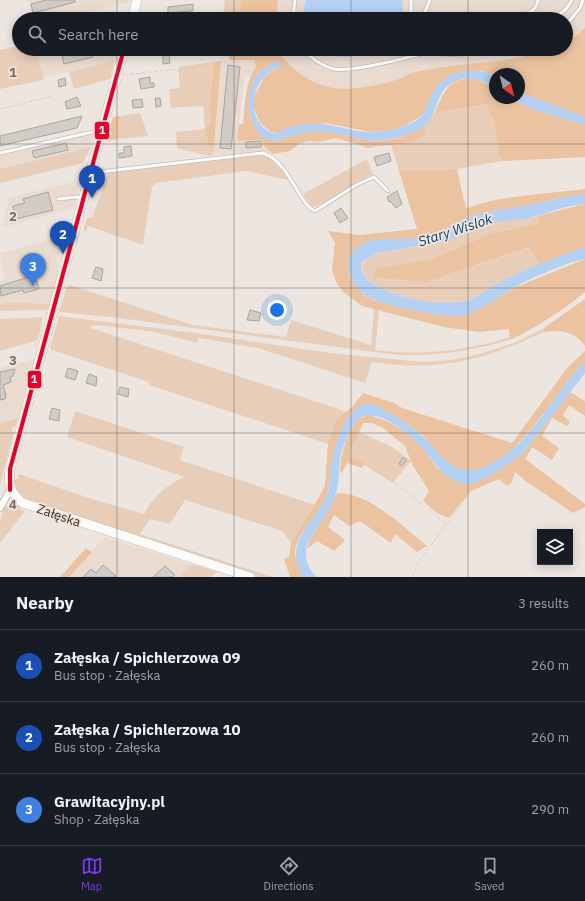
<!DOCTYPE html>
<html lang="en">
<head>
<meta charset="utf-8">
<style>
  :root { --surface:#171b24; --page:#242831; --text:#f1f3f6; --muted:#9ea1a6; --line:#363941; --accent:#7c3aed }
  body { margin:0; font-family:"IBM Plex Sans",sans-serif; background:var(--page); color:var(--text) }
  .controls { position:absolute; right:12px; bottom:12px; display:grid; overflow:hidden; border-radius:0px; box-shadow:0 2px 10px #0003 }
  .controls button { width:36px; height:36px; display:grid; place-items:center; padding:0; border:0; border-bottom:1px solid var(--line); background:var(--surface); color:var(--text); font:20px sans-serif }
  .compass { position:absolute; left:489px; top:68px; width:36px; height:36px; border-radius:50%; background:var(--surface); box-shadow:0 2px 10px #0003; rotate:145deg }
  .you { position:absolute; left:277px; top:310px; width:14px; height:14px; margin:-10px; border:3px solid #fff; border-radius:50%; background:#1a73e8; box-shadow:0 0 0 6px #1a73e833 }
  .badge { display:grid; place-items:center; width:26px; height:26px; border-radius:50%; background:var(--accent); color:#fff; font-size:13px; font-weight:700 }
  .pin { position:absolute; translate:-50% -33px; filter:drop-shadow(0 1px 2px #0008) }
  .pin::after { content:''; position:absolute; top:21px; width:14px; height:12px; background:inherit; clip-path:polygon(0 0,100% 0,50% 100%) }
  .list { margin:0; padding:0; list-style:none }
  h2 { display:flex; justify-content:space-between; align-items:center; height:52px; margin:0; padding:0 16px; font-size:17px }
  h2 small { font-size:13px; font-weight:400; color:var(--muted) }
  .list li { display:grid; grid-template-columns:26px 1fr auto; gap:12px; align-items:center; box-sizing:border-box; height:72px; padding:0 16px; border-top:1px solid var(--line) }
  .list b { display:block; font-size:15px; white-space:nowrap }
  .list p { margin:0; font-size:13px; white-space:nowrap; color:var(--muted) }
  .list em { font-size:13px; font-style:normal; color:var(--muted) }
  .icon { flex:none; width:22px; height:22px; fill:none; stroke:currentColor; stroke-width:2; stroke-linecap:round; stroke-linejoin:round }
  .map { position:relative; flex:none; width:585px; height:577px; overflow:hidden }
  .search { position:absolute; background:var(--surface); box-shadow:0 2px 10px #0003; left:12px; right:12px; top:12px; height:44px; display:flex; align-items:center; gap:10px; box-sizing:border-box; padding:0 14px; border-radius:22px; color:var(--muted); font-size:15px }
  .sheet { height:268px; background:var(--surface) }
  nav { display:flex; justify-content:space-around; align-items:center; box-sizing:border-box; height:56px; border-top:1px solid var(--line); background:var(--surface); font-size:11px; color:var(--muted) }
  nav a { display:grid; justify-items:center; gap:2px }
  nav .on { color:var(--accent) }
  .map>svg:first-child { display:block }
</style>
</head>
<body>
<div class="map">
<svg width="585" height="577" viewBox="0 0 585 577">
  <rect width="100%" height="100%" fill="#ede6e0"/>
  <!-- built -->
  <g fill="#e9dbd0">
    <path d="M28 0H130V2L63 19H34Z"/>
    <path d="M278 0H585V70L495 74V76L434 91 255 95 278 53V49H566V19H276Z"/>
    <path d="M54 49H118L115 60 43 78 37 53Z"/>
    <path d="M254 60 256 66 250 76 245 75 237 138 239 141 262 140 264 146 273 154 264 151 213 155 221 61Z"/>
    <path d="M95 133 91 147 0 169V156Z"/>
    <path d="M81 180 74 208 3 227 9 198Z"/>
    <path d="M67 236 57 258 58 274 50 304H0V281L5 279 0 253Z"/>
    <path d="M35 359 18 418 0 423V368Z"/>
    <path d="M105 537 161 555 192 565 179 577H69Z"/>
  </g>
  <!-- green -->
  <g fill="#e8ceb9">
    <path d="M225 0H241L239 14 233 19H223Z"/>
    <path d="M19 46V49H54L37 53 44 80 0 89V50Z"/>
    <path d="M115 60 110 79 74 89 69 72Z"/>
    <path d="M214 62 209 110V145L214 147 213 155 209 156 177 148 176 132 205 129 203 106 171 108 169 89 180 88 178 67Z"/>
    <path d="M486 104 495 123 499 156 503 161 457 169 399 171 391 145 404 144 426 131 425 125 435 113Z"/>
    <path d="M140 113 148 136 118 139 116 129 121 116Z"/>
    <path d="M91 147 83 163 0 183V169Z"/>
    <path d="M261 155 272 159 291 181 247 171 157 183 152 187 143 245 88 226 86 232 83 229 88 217 92 218 108 173Z"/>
    <path d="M367 159 373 174C362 179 319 207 312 207L303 194Z"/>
    <path d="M537 216 539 223 490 234 429 260 397 266 426 282 531 247 539 265C528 269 518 273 508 278 496 284 485 293 473 298 447 309 403 300 379 287 369 282 359 273 363 262L377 253 443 242 494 222 526 219Z"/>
    <path d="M70 285 193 325 286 337 291 320 371 345 374 309 379 311 375 350C421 356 466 351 510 337V340C472 350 437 357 397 355L111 317 59 312 66 289Z"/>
    <path d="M16 303 50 304 48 310 0 311V304Z"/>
    <path d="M59 316 196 333 330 353 423 362 451 360 479 354 517 342 544 328V332C482 361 441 372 372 362L365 383 258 348 199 338 197 343 155 332 97 325 91 326V328L345 411 337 418 328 444 149 385V382L52 350 50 348Z"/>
    <path d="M43 317 38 340 0 351V319Z"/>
    <path d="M75 411 184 447 180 460 315 505 291 543 282 531 185 500 170 524 150 519 140 534 273 577H258L31 502 17 494 12 480 18 479 19 474 92 499 144 514C153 496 167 485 184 477L67 437Z"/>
    <path d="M18 418 15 428 13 427 12 431 14 432 0 485V423Z"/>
    <path d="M359 432 392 447 411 461 393 483 348 455Z"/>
    <path d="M17 504 20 505V510L25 511 0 543V523L4 507Z"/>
    <path d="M192 565 215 571 216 573 210 577H179Z"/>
  </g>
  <!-- forest -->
  <g fill="#ebc3a0">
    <path d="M241 0H278L276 19H233L239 14Z"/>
    <path d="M585 27V117L519 92V74H495V76L481 70 434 91 424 114 405 126 389 130 371 132 325 123 289 127 279 133 271 132 260 123 253 106 255 95 264 77 281 65C276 67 268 67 263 70 256 74 254 81 252 88 246 113 250 129 273 141 288 138 302 131 318 131 333 131 348 136 363 139 383 144 408 137 425 125L426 131 421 138 404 144 378 146 369 148 336 138 319 142 309 141 300 143 290 151 273 154 264 146 262 140 239 141 237 138 239 124H243C245 104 245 83 256 66L254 60H229L230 49H278C278 54 282 57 286 61 300 77 322 89 345 89 361 88 381 85 396 80 403 78 409 73 416 72 446 65 476 64 506 60 527 57 545 49 566 49V42L578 35Z"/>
    <path d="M221 61 214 147 209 145 205 129 210 124 209 110 214 62Z"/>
    <path d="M475 78 495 88V98H510L535 110 585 125V157L503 161 499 156 495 123 486 104 435 113C444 91 448 79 475 78Z"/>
    <path d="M121 116 116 129 118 139 106 141 113 117Z"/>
    <path d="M457 169 466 209C497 195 550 194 585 189V194C563 196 541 203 519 207 505 210 491 210 477 214 458 220 443 232 424 237 397 243 374 233 351 254L349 274 354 283 365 296 376 301 439 315 484 306 516 287 585 259V292C562 311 537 327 510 340L509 329 479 332 444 327 362 306 343 292 336 282 332 270 335 243 328 231 360 235 417 229 399 171Z"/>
    <path d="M585 204V247L539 265 530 247 426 282 373 277 376 269 429 260 490 234 539 223 537 216Z"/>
    <path d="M585 299V346C577 332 559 329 544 332V328Z"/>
    <path d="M585 351V361C555 392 517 466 471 471 462 472 450 464 443 459 436 453 431 445 425 438 402 416 387 415 357 408 349 424 337 441 333 458 329 473 331 487 325 500 317 516 302 528 296 545 293 555 298 568 303 577H290L284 559 289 557 291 543 319 497 325 485 328 444 337 418 352 407 363 393 394 403 402 408 512 443 568 367Z"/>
    <path d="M570 392 585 401V416L569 405 563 415 570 422 567 426 552 418 542 436 559 448 552 460 532 447 525 459 585 504V507L573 513 527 482 515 472 511 484 507 486 499 479 471 491 449 518C438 515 430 509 423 500L429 491 413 466 405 446 383 428 372 423H363L349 455 365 464 362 468 347 463 343 471 340 473C340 452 347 437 357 419L370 415 391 423 408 434 423 448 438 469 450 478 487 477 522 454Z"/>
    <path d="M337 493C370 493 402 526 427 546L417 552 395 534 391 543 360 521 349 526 334 515 328 527 345 540 334 551 317 541 307 549 310 539 331 506Z"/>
    <path d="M86 548 92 552 69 577H60Z"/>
  </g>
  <!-- water -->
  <g fill="#b4d1f3">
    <path d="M306 0H402L404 19H304V7Z"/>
    <path d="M323 49H375C357 56 339 63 323 49Z"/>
    <path d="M277 61 280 62 282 65C276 68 268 72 264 77 250 92 249 122 270 132 278 136 282 129 290 127 296 125 304 125 310 124 332 122 352 133 373 132 389 131 413 127 423 114 428 108 429 98 433 92 447 69 472 67 494 75L495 88C480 77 456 72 443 91 433 107 436 123 414 132 400 138 381 142 366 140 350 138 334 130 318 131 302 131 288 138 273 141 270 140 265 138 262 136 247 122 245 95 255 78 260 70 269 66 277 61Z"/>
    <path d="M519 92 585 117V125L535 110 510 98H519Z"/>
    <path d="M585 194V204L566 207 526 219 494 222 443 242 377 253 362 262C359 274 369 282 379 287 403 300 448 309 474 298 486 292 496 283 508 278 533 266 559 256 585 247V259C570 261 529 279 515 287 497 297 477 315 456 316 438 316 378 305 365 295 349 283 339 258 360 245 378 235 403 241 423 237 442 233 457 221 475 215 489 210 503 210 517 207 540 204 562 196 585 194Z"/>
    <path d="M585 361V373L522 454C511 462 480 486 466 484 443 481 436 462 422 448 408 432 378 407 357 419 350 432 342 445 340 459 338 476 340 488 332 504 326 518 308 536 306 550 305 560 309 571 317 577H303C288 551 299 536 315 515 321 506 327 498 329 488 330 484 329 478 330 473 332 454 344 404 368 404 377 404 383 409 390 413 402 420 414 428 424 438 442 454 453 477 481 468 527 453 553 394 585 361Z"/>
  </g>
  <!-- building -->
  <g fill="#d2ccc7" stroke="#a9a49f">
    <path d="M46 0H75V2L33 13 31 4Z"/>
    <path d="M193 4V11L177 12V15L168 16V7Z"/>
    <path d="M101 13 103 19H95L94 15Z"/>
    <path d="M70 49H91L93 57 64 64 61 51Z"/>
    <path d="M163 54H169L170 63 163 64Z"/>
    <path d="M228 65 240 67 231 149 220 148Z"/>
    <path d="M150 77V83H154V87L141 89 139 79Z"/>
    <path d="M65 78 66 85 59 87 58 80Z"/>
    <path d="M77 97 81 106 67 109 65 102Z"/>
    <path d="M155 98H160L161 106 156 107Z"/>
    <path d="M142 99 143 107 133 108 132 100Z"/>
    <path d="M82 116 77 128 0 146V136Z"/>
    <path d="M261 141V147L246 148V142Z"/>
    <path d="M66 143 68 150 34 158 32 151Z"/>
    <path d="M131 146 132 156 119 158V153H124V147Z"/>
    <path d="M389 153 391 161 377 166 374 157Z"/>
    <path d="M397 191 402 204 396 208 390 201 389 202 387 197Z"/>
    <path d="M48 192 53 210 16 219 13 206 25 203 23 199Z"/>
    <path d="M341 208 348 218 340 223 334 213Z"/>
    <path d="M96 267 103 269 101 281 92 278Z"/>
    <path d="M35 275 39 289 24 293 23 290 1 296 0 286Z"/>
    <path d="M250 310 261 313 259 321 247 320Z"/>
    <path d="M68 368 78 371 75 380 65 377Z"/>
    <path d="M15 369 13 376 10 377 11 382 3 385 6 396 5 399 0 400V372Z"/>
    <path d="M89 374 97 377 96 386 86 383Z"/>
    <path d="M120 387 129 389 128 397 118 394Z"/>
    <path d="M52 408 60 410 59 421 49 419Z"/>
    <path d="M403 457 406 460 402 466 399 464Z"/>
    <path d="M103 565 117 577H83L91 569 96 573Z"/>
    <path d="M165 566 175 575 173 577H153Z"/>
  </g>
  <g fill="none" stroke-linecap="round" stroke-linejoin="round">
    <defs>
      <g id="lane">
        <path d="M411 0V19"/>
        <path d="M293 19 295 0"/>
        <path d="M422 19 430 0"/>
        <path d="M510 19C522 16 536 14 538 0"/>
        <path d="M554 19 566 9 572 0"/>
        <path d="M566 25 580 8 583 0"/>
        <path d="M303 49C311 58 322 66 334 69 353 73 418 55 440 49"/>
        <path d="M423 49 426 53 459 55 489 49"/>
        <path d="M0 153 101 130"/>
        <path d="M91 173 263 153C291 163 297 203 315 211L356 185 374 177 388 191"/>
        <path d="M58 199 77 197 83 198"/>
      </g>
      <path id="street" d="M0 508 10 490"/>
      <g id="secondary">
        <path d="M132 19 137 0"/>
        <path d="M124 49 10 469C8 484 10 494 23 503L250 577"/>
      </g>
    </defs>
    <!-- lane casing -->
    <use href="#lane" stroke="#c1bbb6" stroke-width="4.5"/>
    <!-- street casing -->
    <use href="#street" stroke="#c1bbb6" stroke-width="8"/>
    <!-- secondary casing -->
    <use href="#secondary" stroke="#c1bbb6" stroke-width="10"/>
    <!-- path -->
    <g stroke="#d4d1cf" stroke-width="1" stroke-dasharray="4 2" stroke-linecap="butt">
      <path d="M124 75 197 67"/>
      <path d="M0 109 52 96"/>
      <path d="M395 483 447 524"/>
      <path d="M412 577 420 560 464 501"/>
    </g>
    <!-- lane -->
    <use href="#lane" stroke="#fcfbfa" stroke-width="3"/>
    <!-- street -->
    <use href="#street" stroke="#fcfbfa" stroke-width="6"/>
    <!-- secondary -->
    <use href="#secondary" stroke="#fcfbfa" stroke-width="9"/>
    <defs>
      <path id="bus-1" d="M10 490V469L124 49"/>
    </defs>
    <!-- bus-1 casing -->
    <use href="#bus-1" stroke="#f3e5da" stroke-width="7"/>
    <!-- bus-1 -->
    <use href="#bus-1" stroke="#e4002b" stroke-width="4"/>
  </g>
  <!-- grid -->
  <path fill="none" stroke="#736e69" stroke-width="1" stroke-opacity="0.55" d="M117 0V19M234 0V19M351 0V19M468 0V19M117 49V577M234 49V577M351 49V577M468 49V577M0 144H585M0 288H585M0 433H585"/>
  <g text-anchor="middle" stroke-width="3.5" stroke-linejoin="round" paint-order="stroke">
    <!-- street labels -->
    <g font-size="13" fill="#322d29" stroke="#f3e5da">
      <text transform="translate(59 515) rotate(19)" y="5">Załęska</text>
    </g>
    <!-- water labels -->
    <g font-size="14" font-style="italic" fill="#004077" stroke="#f3e5da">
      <text transform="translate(455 230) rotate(-18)" y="5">Stary Wislok</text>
    </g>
  </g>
  <g font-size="13" text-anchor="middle" font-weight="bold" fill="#736e69" stroke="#f3e5da" stroke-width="3.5" stroke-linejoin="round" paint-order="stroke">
    <text x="13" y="77">1</text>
    <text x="13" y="221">2</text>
    <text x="13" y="365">3</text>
    <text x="13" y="509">4</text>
  </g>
  <g stroke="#f3e5da" stroke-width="1.5">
    <rect x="94" y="121" width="16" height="19" rx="4" fill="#e4002b"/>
    <rect x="27" y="370" width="15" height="19" rx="4" fill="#e4002b"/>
  </g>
  <g font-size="11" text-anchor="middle" font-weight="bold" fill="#fff">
    <text x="102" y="134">1</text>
    <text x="34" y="383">1</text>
  </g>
</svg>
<div class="controls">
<button><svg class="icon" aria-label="layers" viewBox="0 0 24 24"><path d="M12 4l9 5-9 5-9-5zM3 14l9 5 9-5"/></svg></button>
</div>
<svg class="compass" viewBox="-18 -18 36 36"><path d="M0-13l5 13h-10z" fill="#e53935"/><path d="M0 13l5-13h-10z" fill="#9ea1a6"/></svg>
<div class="you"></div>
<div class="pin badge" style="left:92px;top:198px;background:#1a4fb4">1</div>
<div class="pin badge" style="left:63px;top:254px;background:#1a4fb4">2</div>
<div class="pin badge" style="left:33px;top:286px;background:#3f7fe0">3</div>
<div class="search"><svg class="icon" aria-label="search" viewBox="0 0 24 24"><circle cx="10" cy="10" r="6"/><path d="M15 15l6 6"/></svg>Search here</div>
</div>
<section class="sheet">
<h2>Nearby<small>3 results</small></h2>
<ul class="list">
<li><span class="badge" style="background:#1a4fb4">1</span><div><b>Załęska / Spichlerzowa 09</b><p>Bus stop · Załęska</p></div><em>260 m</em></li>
<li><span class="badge" style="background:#1a4fb4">2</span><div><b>Załęska / Spichlerzowa 10</b><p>Bus stop · Załęska</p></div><em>260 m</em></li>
<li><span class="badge" style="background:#3f7fe0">3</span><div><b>Grawitacyjny.pl</b><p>Shop · Załęska</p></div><em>290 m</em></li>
</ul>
</section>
<nav>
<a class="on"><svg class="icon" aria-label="map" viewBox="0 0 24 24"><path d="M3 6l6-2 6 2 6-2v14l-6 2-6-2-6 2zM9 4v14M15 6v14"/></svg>Map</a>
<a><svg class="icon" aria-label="directions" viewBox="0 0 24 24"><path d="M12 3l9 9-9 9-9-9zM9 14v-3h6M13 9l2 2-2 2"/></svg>Directions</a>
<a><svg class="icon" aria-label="saved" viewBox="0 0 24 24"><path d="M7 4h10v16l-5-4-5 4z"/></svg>Saved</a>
</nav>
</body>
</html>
